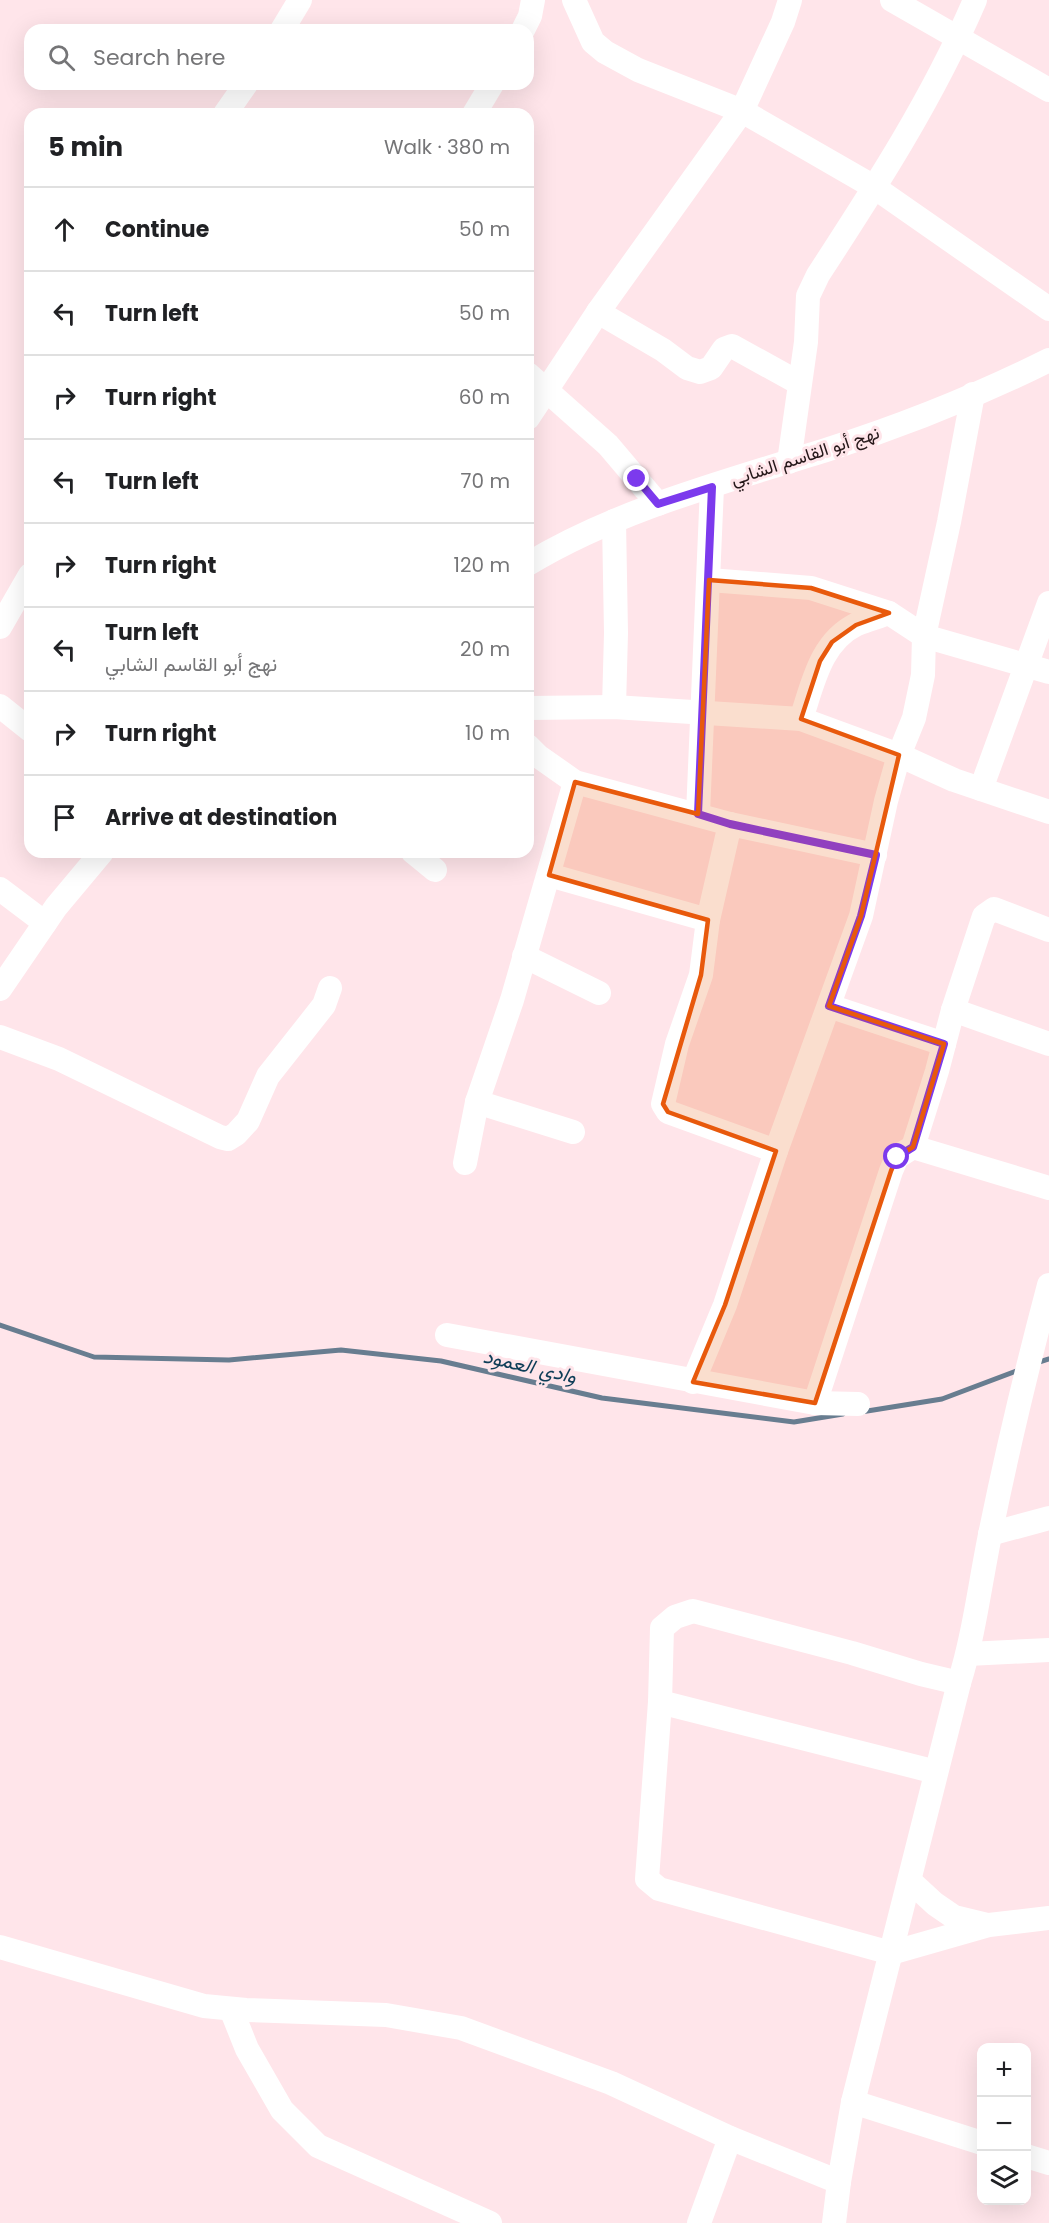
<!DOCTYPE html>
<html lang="en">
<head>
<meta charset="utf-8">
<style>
  :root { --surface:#fff; --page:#f6f6f6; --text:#202124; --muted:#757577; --line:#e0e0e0 }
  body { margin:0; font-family:Poppins,Vazirmatn,sans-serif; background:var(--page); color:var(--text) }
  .controls { position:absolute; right:18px; bottom:18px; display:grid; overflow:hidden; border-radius:12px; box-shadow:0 6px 24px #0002 }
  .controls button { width:54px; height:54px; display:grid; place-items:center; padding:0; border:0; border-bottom:2px solid var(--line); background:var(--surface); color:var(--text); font:30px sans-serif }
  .stop { position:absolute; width:18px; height:18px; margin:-14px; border:4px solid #7c3aed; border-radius:50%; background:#fff }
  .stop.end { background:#7c3aed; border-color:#fff; box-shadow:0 2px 6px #0008 }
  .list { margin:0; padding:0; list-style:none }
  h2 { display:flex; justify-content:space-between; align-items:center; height:78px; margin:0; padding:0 24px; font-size:26px }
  h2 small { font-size:20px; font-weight:400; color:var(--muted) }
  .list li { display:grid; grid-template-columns:39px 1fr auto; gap:18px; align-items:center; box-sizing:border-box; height:84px; padding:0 24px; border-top:2px solid var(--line) }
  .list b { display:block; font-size:22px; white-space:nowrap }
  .list p { margin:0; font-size:20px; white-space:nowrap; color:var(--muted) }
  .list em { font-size:20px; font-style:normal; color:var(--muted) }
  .icon { flex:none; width:33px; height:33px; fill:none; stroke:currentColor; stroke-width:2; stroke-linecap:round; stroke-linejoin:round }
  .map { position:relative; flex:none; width:1049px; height:2223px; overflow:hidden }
  .search { position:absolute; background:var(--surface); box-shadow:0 6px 24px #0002; left:24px; top:24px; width:510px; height:66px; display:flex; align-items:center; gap:15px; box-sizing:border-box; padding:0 21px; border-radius:18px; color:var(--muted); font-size:22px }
  .panel { position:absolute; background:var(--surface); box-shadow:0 6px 24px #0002; left:24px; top:108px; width:510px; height:750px; border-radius:18px }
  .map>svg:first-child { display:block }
</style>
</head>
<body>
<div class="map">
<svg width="1049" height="2223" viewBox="0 0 1049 2223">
  <rect width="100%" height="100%" fill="#ffe5ea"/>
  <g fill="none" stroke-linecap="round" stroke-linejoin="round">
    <!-- stream -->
    <g stroke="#687d90" stroke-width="5">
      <path d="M0 1325 94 1357 229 1360 341 1350 441 1361 602 1398 794 1422 843 1414"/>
      <path d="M1036 1363 1049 1359"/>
      <path d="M861 1412 942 1399 1019 1370"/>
    </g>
    <!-- minor -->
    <g stroke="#fff" stroke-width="24">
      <path d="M574 0 593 42 605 52 638 70 742 111 874 187 1049 309"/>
      <path d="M892 0 1049 90"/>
      <path d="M282 30 300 0"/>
      <path d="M523 30 530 16 533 0"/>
      <path d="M225 114 246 84"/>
      <path d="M474 114 492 84"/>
      <path d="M598 312 663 350 687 368 700 372 711 368 724 349 732 346 799 383"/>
      <path d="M528 374 608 445 658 504"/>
      <path d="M528 418 598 312 742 111 783 22 790 0"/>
      <path d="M789 462 806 342 808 296 818 275C876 186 933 98 975 0"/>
      <path d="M528 564C619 509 728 481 829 449 904 425 979 395 1049 360"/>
      <path d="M709 580 811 588 889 613 924 636 1049 672"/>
      <path d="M0 627 30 575"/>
      <path d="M0 706 30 730"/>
      <path d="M614 707 616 633 614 521"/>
      <path d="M528 708 614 707 801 719 899 755 954 780 1049 812"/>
      <path d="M801 719C813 684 820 642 857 624 867 620 878 617 889 613"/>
      <path d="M528 746 538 756 575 782 730 824 875 855"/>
      <path d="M981 789 1049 603"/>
      <path d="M698 814 712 487"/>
      <path d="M730 824 708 920 701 975 677 1044 663 1104 668 1112 776 1151"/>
      <path d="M413 852 435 870"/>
      <path d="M549 875 708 920"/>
      <path d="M0 889 45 923"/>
      <path d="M524 956 599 993"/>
      <path d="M0 989 56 907 102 852"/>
      <path d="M829 1006 944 1044"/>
      <path d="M953 1010 1049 1044"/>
      <path d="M0 1037 59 1059 220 1137 228 1139 236 1134 248 1121 268 1076 324 1005 330 988"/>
      <path d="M477 1102 573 1132"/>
      <path d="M913 1147 1049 1188"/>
      <path d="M465 1163 477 1102 512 1000 575 782"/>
      <path d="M447 1335 815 1403 858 1404"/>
      <path d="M693 1382 725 1305 776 1151 861 916 886 801 899 755 914 718 923 675 924 636 949 522 973 394"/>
      <path d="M815 1403 891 1171 897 1157 913 1147 937 1071 953 1010 984 916 994 909 1049 930"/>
      <path d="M990 1534 1049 1518"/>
      <path d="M968 1654 1049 1650"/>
      <path d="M959 1683 921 1674 852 1653 693 1611 675 1617 662 1628 660 1702 647 1879 659 1889 891 1953 989 1925 1049 1918"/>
      <path d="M660 1702 936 1772"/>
      <path d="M910 1881 935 1904 954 1917 987 1925"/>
      <path d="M0 1947 204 2006 246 2010 386 2015 461 2028 611 2083 730 2138 839 2182"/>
      <path d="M231 2009 247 2049 282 2110 318 2146 490 2223"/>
      <path d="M853 2102 982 2143"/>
      <path d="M1026 2156 1049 2163"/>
      <path d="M699 2223 730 2138"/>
      <path d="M834 2223 839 2182 853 2102 959 1683C974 1635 980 1584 990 1535 1007 1451 1027 1368 1049 1285"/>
    </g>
  </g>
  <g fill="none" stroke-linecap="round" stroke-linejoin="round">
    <!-- route -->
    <path stroke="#7c3aed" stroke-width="8" d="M637 479 658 504 712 487 698 814 730 824 876 855 861 916 829 1006 944 1044 913 1147 897 1157"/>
  </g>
  <!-- marked area -->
  <path fill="#e8590c" fill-opacity="0.2" stroke="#e8590c" stroke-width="4.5" stroke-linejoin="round" d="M709 580 811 588 889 613 856 625 832 642 820 661 801 719 899 755 861 916 829 1006 944 1044 913 1147 897 1157 891 1171 815 1403 693 1382 725 1305 776 1151 668 1112 663 1104 701 975 708 920 549 875 575 782 698 814Z"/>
  <g text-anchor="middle" stroke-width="6" stroke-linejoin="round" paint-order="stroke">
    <!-- street labels -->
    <g font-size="18" fill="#251719" stroke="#ffe5ea">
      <text transform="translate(805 456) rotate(-18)" y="6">نهج أبو القاسم الشابي</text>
    </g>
    <!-- water labels -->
    <g font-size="20" font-style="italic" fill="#0e3d57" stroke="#ffe5ea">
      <text transform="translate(530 1366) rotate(13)" y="7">وادي العمود</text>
    </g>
  </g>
</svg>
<div class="controls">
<button>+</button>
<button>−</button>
<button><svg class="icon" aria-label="layers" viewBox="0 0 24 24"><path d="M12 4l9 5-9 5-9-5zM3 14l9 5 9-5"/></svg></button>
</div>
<div class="stop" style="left:897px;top:1157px"></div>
<div class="stop end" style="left:637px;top:479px"></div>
<div class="search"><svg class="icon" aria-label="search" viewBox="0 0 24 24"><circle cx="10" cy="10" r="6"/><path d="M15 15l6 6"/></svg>Search here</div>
<section class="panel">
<h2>5 min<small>Walk · 380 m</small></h2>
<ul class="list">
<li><svg class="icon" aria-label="ahead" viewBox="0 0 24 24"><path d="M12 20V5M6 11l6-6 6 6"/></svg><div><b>Continue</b></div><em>50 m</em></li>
<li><svg class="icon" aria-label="left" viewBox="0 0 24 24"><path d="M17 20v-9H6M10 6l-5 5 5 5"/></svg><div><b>Turn left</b></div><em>50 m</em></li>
<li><svg class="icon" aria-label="right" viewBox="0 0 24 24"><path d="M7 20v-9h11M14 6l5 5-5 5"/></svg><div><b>Turn right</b></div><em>60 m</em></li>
<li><svg class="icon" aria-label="left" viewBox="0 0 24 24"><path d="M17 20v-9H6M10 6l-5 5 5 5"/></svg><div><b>Turn left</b></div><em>70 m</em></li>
<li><svg class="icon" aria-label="right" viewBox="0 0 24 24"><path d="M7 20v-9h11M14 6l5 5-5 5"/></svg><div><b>Turn right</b></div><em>120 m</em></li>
<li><svg class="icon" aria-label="left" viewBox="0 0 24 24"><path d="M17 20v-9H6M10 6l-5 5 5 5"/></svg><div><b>Turn left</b><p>نهج أبو القاسم الشابي</p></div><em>20 m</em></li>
<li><svg class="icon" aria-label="right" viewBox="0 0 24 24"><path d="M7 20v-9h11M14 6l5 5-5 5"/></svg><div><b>Turn right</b></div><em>10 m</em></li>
<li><svg class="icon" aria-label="arrive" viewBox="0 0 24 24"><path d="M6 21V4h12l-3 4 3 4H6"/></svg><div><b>Arrive at destination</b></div></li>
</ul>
</section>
</div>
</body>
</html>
